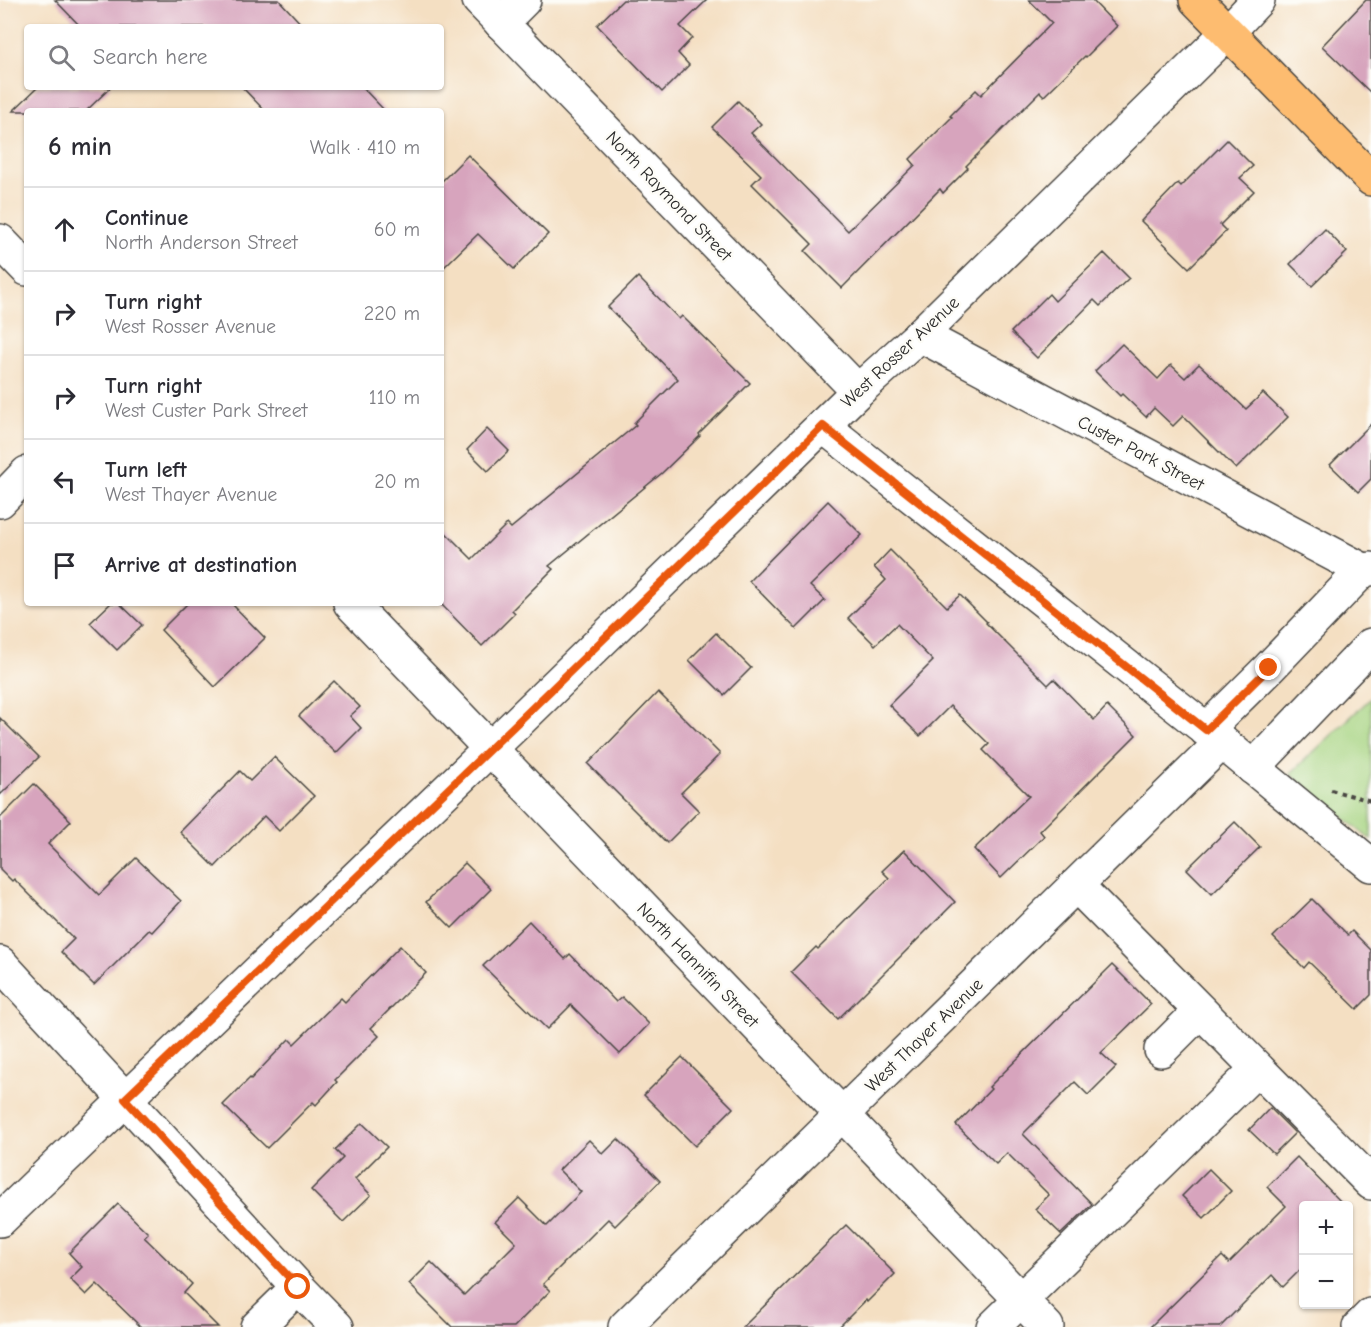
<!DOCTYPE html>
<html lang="en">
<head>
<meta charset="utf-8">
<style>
  :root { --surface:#fff; --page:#f7f7f7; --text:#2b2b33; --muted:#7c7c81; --line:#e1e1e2 }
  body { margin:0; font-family:"Comic Neue",sans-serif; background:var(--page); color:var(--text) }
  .controls { position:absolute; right:18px; bottom:18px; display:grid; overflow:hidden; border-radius:6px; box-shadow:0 2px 4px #0004 }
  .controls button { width:54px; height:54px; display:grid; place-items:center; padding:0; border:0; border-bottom:2px solid var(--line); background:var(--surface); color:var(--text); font:30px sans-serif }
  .stop { position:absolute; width:18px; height:18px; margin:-14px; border:4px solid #ea580c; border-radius:50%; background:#fff }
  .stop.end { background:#ea580c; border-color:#fff; box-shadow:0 2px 6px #0008 }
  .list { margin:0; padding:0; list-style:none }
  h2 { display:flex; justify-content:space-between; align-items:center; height:78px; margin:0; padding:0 24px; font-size:26px }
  h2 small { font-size:20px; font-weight:400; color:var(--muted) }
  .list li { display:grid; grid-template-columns:39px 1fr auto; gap:18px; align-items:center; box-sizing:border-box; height:84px; padding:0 24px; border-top:2px solid var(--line) }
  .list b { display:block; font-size:22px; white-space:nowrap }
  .list p { margin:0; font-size:20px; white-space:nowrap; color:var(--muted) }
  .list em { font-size:20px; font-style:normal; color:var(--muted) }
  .icon { flex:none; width:33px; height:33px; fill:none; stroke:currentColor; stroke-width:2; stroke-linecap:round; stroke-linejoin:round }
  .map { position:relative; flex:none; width:1371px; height:1327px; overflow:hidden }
  .search { position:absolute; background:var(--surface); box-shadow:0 2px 4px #0004; left:24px; top:24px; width:420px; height:66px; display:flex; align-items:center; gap:15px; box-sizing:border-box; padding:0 21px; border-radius:6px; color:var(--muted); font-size:22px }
  .panel { position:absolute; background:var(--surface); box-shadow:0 2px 4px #0004; left:24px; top:108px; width:420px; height:498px; border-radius:6px }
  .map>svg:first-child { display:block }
</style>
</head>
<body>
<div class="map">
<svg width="1371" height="1327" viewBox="0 0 1371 1327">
  <rect width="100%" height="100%" fill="#fdfcf7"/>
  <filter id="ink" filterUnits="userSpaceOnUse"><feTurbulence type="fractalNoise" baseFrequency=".0167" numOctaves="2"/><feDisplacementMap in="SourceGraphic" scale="12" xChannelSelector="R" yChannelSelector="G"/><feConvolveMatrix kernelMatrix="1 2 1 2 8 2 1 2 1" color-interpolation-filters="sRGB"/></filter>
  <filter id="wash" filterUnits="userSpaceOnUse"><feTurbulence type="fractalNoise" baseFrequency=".008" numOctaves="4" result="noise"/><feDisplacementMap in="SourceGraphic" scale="24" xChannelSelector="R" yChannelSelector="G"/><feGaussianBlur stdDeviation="1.35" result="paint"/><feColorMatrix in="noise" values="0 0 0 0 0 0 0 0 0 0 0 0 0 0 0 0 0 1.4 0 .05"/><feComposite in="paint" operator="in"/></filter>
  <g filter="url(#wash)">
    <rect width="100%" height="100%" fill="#f4dfc2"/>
    <!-- green -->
    <path fill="#a5d380" stroke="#687f56" stroke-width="1.5" d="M1371 698V840L1290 774Z"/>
    <g id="blocks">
      <!-- building -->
      <g fill="#d7a4bd">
        <path d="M55 0H279L304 27H81Z"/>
        <path d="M623 0H707L680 26 692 38 678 53 689 65 662 92 597 25Z"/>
        <path d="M1029 0H1092L1117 26 1086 57 1085 56 1044 96 1040 92 966 166 968 168 943 193 940 189 842 288 805 251 812 244 752 184 761 175 712 127 738 101 761 124 751 133 848 231 915 165 910 159 952 117 950 116 976 90 981 95 1052 23Z"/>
        <path d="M1366 0H1371V93L1322 46Z"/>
        <path d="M38 87H111L86 111H13Z"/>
        <path d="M242 87H362L385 111H265Z"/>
        <path d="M1227 140 1253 166 1240 178 1254 191 1220 225 1226 231 1189 268 1141 221 1178 183 1181 186Z"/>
        <path d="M468 155 548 234 514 269 478 234 441 270V182Z"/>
        <path d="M1325 229 1347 252 1312 286 1290 264Z"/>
        <path d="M1104 253 1129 278 1100 306 1094 300 1037 358 1011 332 1049 294 1055 301Z"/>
        <path d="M638 277 679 319 682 316 750 383 699 434 700 436 662 473 549 566 553 569 512 610 515 613 482 646 441 604V528L472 559 507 524 511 528 636 425 634 423 678 379 608 307Z"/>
        <path d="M1122 344 1158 379 1171 365 1185 378 1199 364 1246 409 1263 393 1288 417 1236 469 1183 416 1173 426 1154 408 1146 417 1122 394 1120 396 1095 371Z"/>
        <path d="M1371 424V479L1358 492 1330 465Z"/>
        <path d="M487 429 509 451 488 471 467 450Z"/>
        <path d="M828 501 862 535 810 586 825 600 796 629 749 581Z"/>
        <path d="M890 550 947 607 960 595 987 622 986 623 1048 685 1054 679 1094 720 1107 706 1136 735 1040 831 1044 836 1001 878 974 849 1029 796 983 750 989 744 950 706 920 736 889 705 933 661 897 624 875 645 848 618 886 580 874 567Z"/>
        <path d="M111 603H119L142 625 117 650 90 623Z"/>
        <path d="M188 603H231L265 638 215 687 161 630Z"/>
        <path d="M716 633 751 668 724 695 689 660Z"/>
        <path d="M334 681 360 707 350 716 361 728 336 753 299 716Z"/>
        <path d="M658 692 720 754 681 793 699 811 667 843 588 764Z"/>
        <path d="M0 718 39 757 0 795Z"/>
        <path d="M274 757 314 796 279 831 264 816 215 867 180 832 240 771 250 781Z"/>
        <path d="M34 784 71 821 48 844 99 895 136 858 181 901 152 932 149 930 94 985 61 952 74 939 14 879 12 881 0 869V818Z"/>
        <path d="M1235 822 1260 847 1212 894 1187 869Z"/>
        <path d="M904 850 955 902 838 1019 791 972 816 947 818 949 889 878 882 871Z"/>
        <path d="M465 863 491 889 452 928 426 902Z"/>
        <path d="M1312 899 1348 935 1352 931 1371 950V995L1357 1009 1309 962 1304 968 1273 937Z"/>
        <path d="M529 921 565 959 570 954 616 1002 622 997 649 1024 620 1054 571 1005 547 1029 483 966Z"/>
        <path d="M400 946 426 973 371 1028 379 1036 335 1080 337 1082 316 1105 313 1102 267 1148 223 1105 250 1078 251 1079 289 1039 294 1044 341 998 345 1002Z"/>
        <path d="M1112 965 1151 1004 1101 1053 1116 1067 1088 1095 1075 1082 1023 1134 1092 1204 1061 1234 1035 1209 1049 1195 1007 1153 996 1164 956 1125 991 1089 989 1087Z"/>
        <path d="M682 1057 733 1108 695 1146 644 1095Z"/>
        <path d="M1270 1108 1295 1133 1274 1154 1249 1130Z"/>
        <path d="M362 1123 387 1147 355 1179 371 1195 343 1222 311 1190 343 1158 335 1150Z"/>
        <path d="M618 1139 660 1181 615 1226 608 1219 543 1284 550 1291 514 1327H452L409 1284 431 1262 464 1295 516 1243 495 1222 519 1198 547 1226 581 1192 559 1170 589 1140 603 1154Z"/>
        <path d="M1297 1157 1345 1206H1304V1266L1283 1287 1272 1275 1220 1327H1150L1222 1256 1229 1263 1286 1206 1267 1187Z"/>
        <path d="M1209 1169 1231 1191 1204 1218 1182 1196Z"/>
        <path d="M118 1204 148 1233 144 1237 192 1284 184 1293 218 1327H141L97 1284 86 1295 70 1279 82 1267 69 1253Z"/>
        <path d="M846 1225 895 1274 867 1302 866 1300 839 1327H743Z"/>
      </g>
    </g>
  </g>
  <g filter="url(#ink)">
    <use href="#blocks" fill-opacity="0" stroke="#494642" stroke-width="1.5"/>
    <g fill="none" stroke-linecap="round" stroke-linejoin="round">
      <defs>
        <g id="minor">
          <path d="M479 0 858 391"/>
          <path d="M501 23 524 0"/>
          <path d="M0 241 27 269"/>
          <path d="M920 335 1363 570"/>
          <path d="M823 426 1222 742 1371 865"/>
          <path d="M0 501 27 473"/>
          <path d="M350 603 1047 1327"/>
          <path d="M1206 730 1269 668 1363 570 1371 569"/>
          <path d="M1253 768 1371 645"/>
          <path d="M1077 886 1371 1183"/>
          <path d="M0 963 298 1287 337 1327"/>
          <path d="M1161 1050 1200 1011"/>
          <path d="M0 1220 517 723 858 391 920 335 1228 32 1258 0"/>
          <path d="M257 1327 298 1287"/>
          <path d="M625 1327 1222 742"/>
          <path d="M993 1327 1257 1069"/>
          <path d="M1359 1327 1371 1315"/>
        </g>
        <path id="major" d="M1196 0 1371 179"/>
      </defs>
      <!-- minor casing -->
      <use href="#minor" stroke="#494642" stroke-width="36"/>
      <!-- major casing -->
      <use href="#major" stroke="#494642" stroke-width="36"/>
      <!-- path -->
      <path stroke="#494642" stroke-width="4" stroke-dasharray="4.5 4.5" stroke-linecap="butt" d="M1331 790 1371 801"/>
      <!-- minor -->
      <use href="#minor" stroke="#fff" stroke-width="33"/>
      <!-- major -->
      <use href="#major" stroke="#fdbc70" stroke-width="33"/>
    </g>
  </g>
  <g fill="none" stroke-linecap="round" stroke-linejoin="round" filter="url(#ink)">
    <!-- route -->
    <path stroke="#ea580c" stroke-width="8" d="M298 1287 125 1099 517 723 823 426 1206 730 1269 668"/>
  </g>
  <g text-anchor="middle" stroke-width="5" stroke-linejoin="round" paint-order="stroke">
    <!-- street labels -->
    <g font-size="18" fill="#2b2b2b" stroke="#fdfcf7">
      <text transform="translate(669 196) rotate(46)" y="6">North Raymond Street</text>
      <text transform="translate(900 352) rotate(-43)" y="6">West Rosser Avenue</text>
      <text transform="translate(1141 453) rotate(28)" y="6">Custer Park Street</text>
      <text transform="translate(698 965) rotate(46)" y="6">North Hannifin Street</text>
      <text transform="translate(924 1035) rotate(-44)" y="6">West Thayer Avenue</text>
    </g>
  </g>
</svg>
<div class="controls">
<button>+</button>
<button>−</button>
</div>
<div class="stop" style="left:298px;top:1287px"></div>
<div class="stop end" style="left:1269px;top:668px"></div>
<div class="search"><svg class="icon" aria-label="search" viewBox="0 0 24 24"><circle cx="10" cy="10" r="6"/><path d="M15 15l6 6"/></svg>Search here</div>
<section class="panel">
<h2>6 min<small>Walk · 410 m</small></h2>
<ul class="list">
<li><svg class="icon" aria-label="ahead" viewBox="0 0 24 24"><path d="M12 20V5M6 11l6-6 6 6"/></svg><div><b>Continue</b><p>North Anderson Street</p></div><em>60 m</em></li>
<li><svg class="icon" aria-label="right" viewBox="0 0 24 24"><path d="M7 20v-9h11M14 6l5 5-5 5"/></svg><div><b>Turn right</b><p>West Rosser Avenue</p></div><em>220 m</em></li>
<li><svg class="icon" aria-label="right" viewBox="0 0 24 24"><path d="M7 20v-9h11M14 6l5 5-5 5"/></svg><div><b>Turn right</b><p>West Custer Park Street</p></div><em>110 m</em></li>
<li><svg class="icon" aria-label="left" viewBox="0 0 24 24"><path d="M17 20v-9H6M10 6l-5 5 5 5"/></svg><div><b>Turn left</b><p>West Thayer Avenue</p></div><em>20 m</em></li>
<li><svg class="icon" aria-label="arrive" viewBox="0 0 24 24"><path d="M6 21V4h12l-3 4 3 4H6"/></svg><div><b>Arrive at destination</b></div></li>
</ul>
</section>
</div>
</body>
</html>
